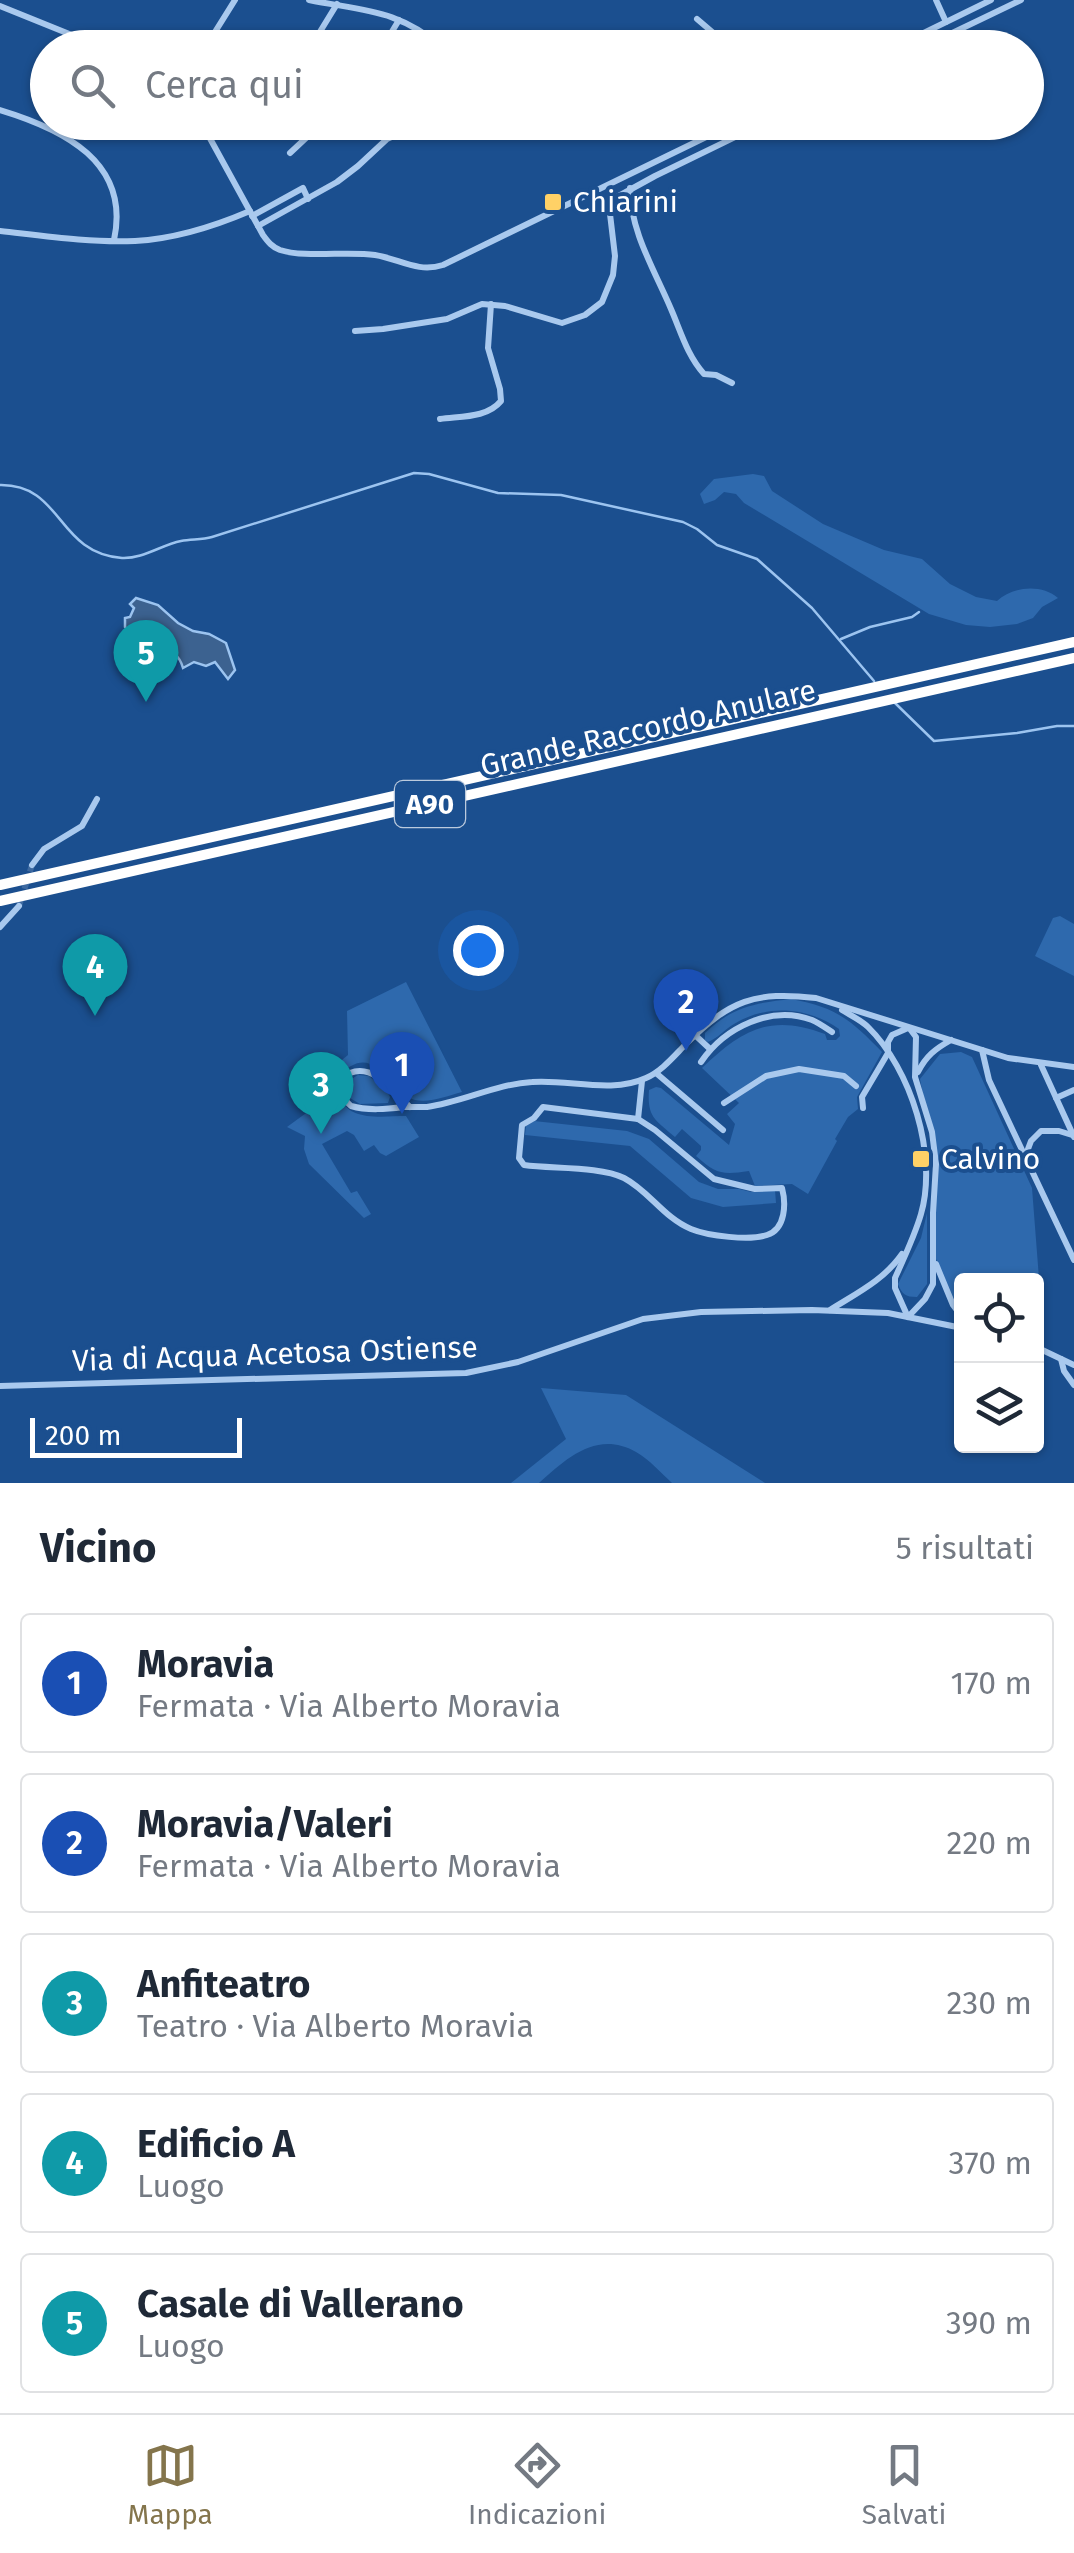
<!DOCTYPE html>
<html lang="it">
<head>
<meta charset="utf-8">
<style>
  :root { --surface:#fff; --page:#f6f6f7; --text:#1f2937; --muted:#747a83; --line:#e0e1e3; --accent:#84754c }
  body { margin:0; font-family:"Fira Sans",sans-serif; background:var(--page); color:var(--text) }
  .controls { position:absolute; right:30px; bottom:30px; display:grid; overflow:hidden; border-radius:10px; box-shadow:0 2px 8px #0004 }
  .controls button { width:90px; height:90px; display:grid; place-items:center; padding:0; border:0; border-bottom:2px solid var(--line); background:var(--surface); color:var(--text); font:50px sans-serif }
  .scale { position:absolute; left:30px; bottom:25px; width:212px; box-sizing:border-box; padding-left:10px; border:5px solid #fff; border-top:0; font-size:28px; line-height:35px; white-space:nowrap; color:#fff; -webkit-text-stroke:8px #1b4f8f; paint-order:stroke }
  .you { position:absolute; left:478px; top:950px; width:35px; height:35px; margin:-25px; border:8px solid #fff; border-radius:50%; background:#1a73e8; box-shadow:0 0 0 15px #1a73e833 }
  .badge { display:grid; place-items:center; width:65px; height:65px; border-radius:50%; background:var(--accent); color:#fff; font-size:32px; font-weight:700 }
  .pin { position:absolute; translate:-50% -82px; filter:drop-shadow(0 2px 5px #0008) }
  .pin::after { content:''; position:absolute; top:52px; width:35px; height:30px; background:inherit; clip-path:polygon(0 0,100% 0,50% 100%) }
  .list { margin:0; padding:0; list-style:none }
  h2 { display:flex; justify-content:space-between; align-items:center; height:130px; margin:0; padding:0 40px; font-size:42px }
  h2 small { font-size:32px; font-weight:400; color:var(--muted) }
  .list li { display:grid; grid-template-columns:65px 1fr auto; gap:30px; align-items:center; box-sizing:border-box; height:140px; margin:0 20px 20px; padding:0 20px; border:2px solid var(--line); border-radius:10px }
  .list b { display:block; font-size:38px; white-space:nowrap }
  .list p { margin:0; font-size:32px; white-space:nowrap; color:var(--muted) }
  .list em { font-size:32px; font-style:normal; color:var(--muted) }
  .icon { flex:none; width:55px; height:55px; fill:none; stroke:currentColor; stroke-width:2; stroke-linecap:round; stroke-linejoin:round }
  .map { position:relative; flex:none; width:1074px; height:1483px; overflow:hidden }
  .search { position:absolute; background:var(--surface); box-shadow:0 2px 8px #0004; left:30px; right:30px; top:30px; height:110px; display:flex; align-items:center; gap:25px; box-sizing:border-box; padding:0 35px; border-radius:55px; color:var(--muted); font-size:38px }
  .sheet { height:930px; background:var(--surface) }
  nav { display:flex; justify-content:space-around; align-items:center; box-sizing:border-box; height:140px; border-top:2px solid var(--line); background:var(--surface); font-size:28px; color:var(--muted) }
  nav a { display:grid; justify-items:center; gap:5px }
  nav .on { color:var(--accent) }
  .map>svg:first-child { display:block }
</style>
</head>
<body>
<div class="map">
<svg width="1074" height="1483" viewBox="0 0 1074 1483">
  <rect width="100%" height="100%" fill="#1b4f8f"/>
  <!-- green -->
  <g fill="#2e69ad">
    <path d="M753 474 764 476 772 491 823 524 884 550 922 559 950 584 976 597 997 601C1013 586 1042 584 1058 598L1042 607 1033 618 1017 624 990 627 966 625 929 614 744 503 736 494 724 492 715 500 704 504 700 494 714 479Z"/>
    <path d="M1060 916 1074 924V976L1035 956 1053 918Z"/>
    <path d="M406 982 462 1092C447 1096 431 1103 415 1100 392 1095 379 1050 351 1066 346 1068 342 1073 340 1077 338 1082 338 1088 339 1093 345 1123 383 1116 406 1116L419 1137 386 1156 380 1153 374 1145 364 1151 354 1135 347 1131 322 1144 351 1193 357 1191 371 1214 364 1218 309 1164 304 1149 305 1136 287 1127 328 1097C327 1079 333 1066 348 1055L347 1011Z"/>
    <path d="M791 999C836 1007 851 1020 882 1052L857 1097 858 1109 848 1117 835 1139 837 1141 808 1194 792 1184 755 1186 749 1171C722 1175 716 1174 696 1156L701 1150V1146L682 1129 675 1137C655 1120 647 1117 649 1090L656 1087 661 1088 729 1145 735 1124 727 1114 739 1103 702 1068C742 1030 770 1013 825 1034L827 1040H836L840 1036 839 1029C808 1007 766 1004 734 1024 724 1030 718 1038 708 1042L705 1040V1033C732 1007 755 1003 791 999Z"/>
    <path d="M961 1052 972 1057 1032 1188 1043 1330 1037 1329 1036 1280H962L961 1307 953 1305 933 1251 936 1164 920 1079 940 1054Z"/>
    <path d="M358 1075 369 1076 388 1093 390 1097 388 1103 360 1104 350 1098C346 1088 348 1080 358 1075Z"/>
    <path d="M534 1121 627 1131 649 1139 699 1182 718 1189H739L751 1192 775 1190 776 1203 723 1207 691 1198 630 1146 525 1135 526 1126Z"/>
    <path d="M927 1213V1284L917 1297C905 1297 902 1294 898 1284L921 1238Z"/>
    <path d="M541 1388 626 1395 765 1483H672C661 1473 649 1459 636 1452 597 1430 567 1458 539 1483H511L566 1439Z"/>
  </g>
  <!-- water -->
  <path fill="#3c6290" stroke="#9cc4f0" stroke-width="2.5" d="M136 598 158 605 178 623 193 631 209 634 226 643 235 670 228 679 215 662 206 666 194 662 183 668C178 650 168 652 152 646 141 642 132 635 125 627V618L130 617 134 608 130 604Z"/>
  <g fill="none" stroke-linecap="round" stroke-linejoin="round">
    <!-- stream -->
    <g stroke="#9cc4f0" stroke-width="2.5">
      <path d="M0 485C63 484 56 553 122 558 143 559 161 545 181 541 192 539 202 540 212 537L414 473 429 474 498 493 561 495 683 522 697 529 717 545 757 559 812 608 874 681"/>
      <path d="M841 639 870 627 912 617 919 612"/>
      <path d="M894 702 934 741 1017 733 1057 726H1074"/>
    </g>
    <!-- minor-tunnel -->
    <path stroke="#3d69a0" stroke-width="6" stroke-dasharray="6 3" stroke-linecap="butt" d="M19 906 32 865"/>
    <!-- minor -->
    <g stroke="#a9c9ee" stroke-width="6">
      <path d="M309 0C364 11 398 9 443 48"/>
      <path d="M936 0 946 22"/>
      <path d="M0 6 104 48"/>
      <path d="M697 19 731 48"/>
      <path d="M205 48 235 0"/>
      <path d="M310 48 337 4"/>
      <path d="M382 48 399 20"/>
      <path d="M893 48 991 0"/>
      <path d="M921 48 1021 0"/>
      <path d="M0 110C63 129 131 162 114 240"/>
      <path d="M201 122 263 235C268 242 272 247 280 250 304 258 348 251 375 255 400 259 417 273 443 265L737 122"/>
      <path d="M387 138 398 122"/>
      <path d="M290 153 323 122"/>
      <path d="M630 188C630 231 655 271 671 309 681 332 687 355 704 374L716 375 732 383"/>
      <path d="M252 216 303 188 308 199"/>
      <path d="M258 226 337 182 358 166 387 139 425 122"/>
      <path d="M0 231C44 236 90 243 135 241 173 239 215 226 250 211"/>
      <path d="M355 331 383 329 447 319 482 304 505 306 562 323 585 315 602 302 613 275 615 256 610 214 615 198 655 176 766 122"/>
      <path d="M440 419C462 416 487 418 501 401L500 389 488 348 491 304"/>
      <path d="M32 865 44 849 82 826 97 799"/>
      <path d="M0 927 19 906"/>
      <path d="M842 1010C850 1015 861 1020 868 1027 911 1069 938 1155 921 1214 915 1235 904 1258 895 1278V1288L907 1315"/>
      <path d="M695 1035 710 1049"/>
      <path d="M982 1050 989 1080 1074 1260"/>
      <path d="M701 1062C725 1027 771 1005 812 1020 819 1023 826 1028 832 1032"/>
      <path d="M1041 1065 1074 1137"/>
      <path d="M918 1072C926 1056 935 1049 951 1040"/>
      <path d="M656 1073 723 1130"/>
      <path d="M1056 1098 1074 1090"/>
      <path d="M724 1103 766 1076 799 1069 844 1076 856 1086"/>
      <path d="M410 1107C394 1092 374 1063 350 1073 338 1083 339 1096 351 1106 368 1111 387 1109 404 1107 412 1107 420 1107 427 1107 463 1102 496 1084 532 1082 569 1079 611 1094 646 1078 662 1071 674 1056 686 1044 730 1000 755 991 816 998L1008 1058 1074 1067"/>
      <path d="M543 1107 638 1119 655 1130 714 1179 755 1189 782 1188C786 1203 786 1229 767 1235 750 1241 708 1236 691 1229 664 1218 649 1191 624 1178 600 1166 552 1169 524 1165L519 1158 522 1125 534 1118Z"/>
      <path d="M863 1108 862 1097 888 1053V1042L892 1035 908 1028"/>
      <path d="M638 1119 642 1081"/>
      <path d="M1025 1157 1031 1141 1041 1131H1059L1072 1135"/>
      <path d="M936 1264 953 1305 962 1317"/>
      <path d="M830 1310C857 1293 884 1280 902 1254"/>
      <path d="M908 1317 925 1299 933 1284V1213L936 1164 932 1132 915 1077 916 1037 910 1029"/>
      <path d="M1036 1347 1074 1365"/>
      <path d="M1061 1359 1064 1371 1074 1385"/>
      <path d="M0 1386 466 1373 518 1362 643 1319 701 1312 812 1310 888 1313 962 1328"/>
    </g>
    <!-- highway -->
    <g stroke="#fff" stroke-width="10">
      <path d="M0 885 1074 642"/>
      <path d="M0 901 1074 658"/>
    </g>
  </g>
  <!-- markers -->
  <g fill="#ffd166" stroke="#1b4f8f" stroke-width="4">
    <rect x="543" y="192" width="20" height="20" rx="5"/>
    <rect x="911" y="1149" width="20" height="20" rx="5"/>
  </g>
  <g text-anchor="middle" stroke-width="8" stroke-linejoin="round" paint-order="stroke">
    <!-- shield labels -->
    <rect fill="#1b4f8f" stroke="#bbcadd" stroke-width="2.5" x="395" y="781" width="70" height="46" rx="8"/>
    <g font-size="28" font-weight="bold" fill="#fff">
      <text x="430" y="814">A90</text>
    </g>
    <!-- poi labels -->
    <g font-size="30" fill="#fff" stroke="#1b4f8f" text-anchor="start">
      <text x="573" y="212">Chiarini</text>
      <text x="941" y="1169">Calvino</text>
    </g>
    <!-- street labels -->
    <g font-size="30" fill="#fff" stroke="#1b4f8f">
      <text transform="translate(648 728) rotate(-13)" y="10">Grande Raccordo Anulare</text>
      <text transform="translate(275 1354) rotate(-2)" y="10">Via di Acqua Acetosa Ostiense</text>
    </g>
  </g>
</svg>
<div class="controls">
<button><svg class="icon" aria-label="locate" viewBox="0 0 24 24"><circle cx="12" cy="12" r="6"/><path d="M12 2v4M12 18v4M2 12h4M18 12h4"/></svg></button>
<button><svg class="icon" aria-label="layers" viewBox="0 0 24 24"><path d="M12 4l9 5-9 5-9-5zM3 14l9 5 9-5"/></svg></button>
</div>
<div class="scale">200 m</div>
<div class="you"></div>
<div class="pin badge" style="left:402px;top:1114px;background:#1a4fb4">1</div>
<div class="pin badge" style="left:686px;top:1051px;background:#1a4fb4">2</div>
<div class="pin badge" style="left:321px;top:1134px;background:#0f9aa8">3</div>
<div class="pin badge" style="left:95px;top:1016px;background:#0f9aa8">4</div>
<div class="pin badge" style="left:146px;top:702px;background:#0f9aa8">5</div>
<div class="search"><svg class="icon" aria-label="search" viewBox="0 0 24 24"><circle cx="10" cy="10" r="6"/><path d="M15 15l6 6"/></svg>Cerca qui</div>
</div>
<section class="sheet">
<h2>Vicino<small>5 risultati</small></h2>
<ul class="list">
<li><span class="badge" style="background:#1a4fb4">1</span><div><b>Moravia</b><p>Fermata · Via Alberto Moravia</p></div><em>170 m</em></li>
<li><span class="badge" style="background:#1a4fb4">2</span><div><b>Moravia/Valeri</b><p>Fermata · Via Alberto Moravia</p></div><em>220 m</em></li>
<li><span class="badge" style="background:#0f9aa8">3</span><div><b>Anfiteatro</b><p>Teatro · Via Alberto Moravia</p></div><em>230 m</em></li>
<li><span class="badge" style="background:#0f9aa8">4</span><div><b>Edificio A</b><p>Luogo</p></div><em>370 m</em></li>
<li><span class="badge" style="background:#0f9aa8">5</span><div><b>Casale di Vallerano</b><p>Luogo</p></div><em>390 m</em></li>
</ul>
</section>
<nav>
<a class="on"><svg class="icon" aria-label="map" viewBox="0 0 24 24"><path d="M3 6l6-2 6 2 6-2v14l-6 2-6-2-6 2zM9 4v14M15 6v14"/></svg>Mappa</a>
<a><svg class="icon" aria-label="directions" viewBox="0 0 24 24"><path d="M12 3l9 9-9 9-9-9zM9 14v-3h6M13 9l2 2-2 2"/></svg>Indicazioni</a>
<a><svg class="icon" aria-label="saved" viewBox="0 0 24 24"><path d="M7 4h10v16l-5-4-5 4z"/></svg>Salvati</a>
</nav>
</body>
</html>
